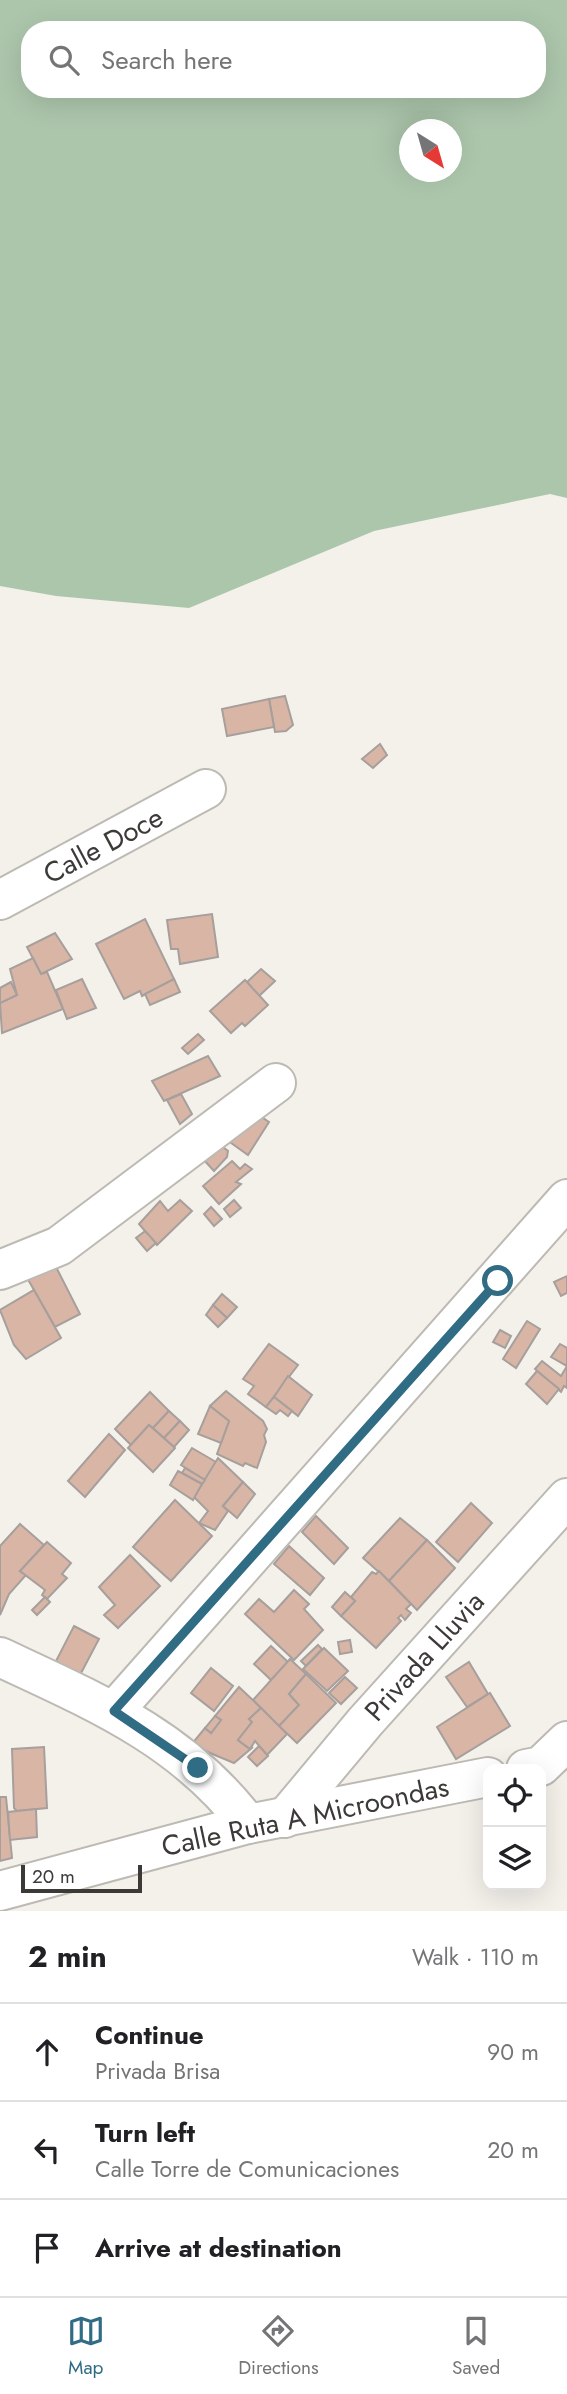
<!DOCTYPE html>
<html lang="en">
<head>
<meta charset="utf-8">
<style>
  :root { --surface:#fff; --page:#f6f6f6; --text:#202124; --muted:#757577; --line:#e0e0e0; --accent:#306c84 }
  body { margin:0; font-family:Jost,sans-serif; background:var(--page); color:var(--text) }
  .controls { position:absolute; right:21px; bottom:21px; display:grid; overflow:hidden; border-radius:14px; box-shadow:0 7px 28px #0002 }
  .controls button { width:63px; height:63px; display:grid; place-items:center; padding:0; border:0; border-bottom:2px solid var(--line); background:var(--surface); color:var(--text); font:35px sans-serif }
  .compass { position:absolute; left:399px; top:119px; width:63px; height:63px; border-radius:50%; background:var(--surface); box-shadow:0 7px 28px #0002; rotate:143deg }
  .scale { position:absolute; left:21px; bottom:18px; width:121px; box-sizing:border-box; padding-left:7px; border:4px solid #3b3a37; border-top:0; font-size:19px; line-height:24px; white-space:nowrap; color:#3b3a37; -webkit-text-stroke:5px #fff; paint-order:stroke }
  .stop { position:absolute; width:21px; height:21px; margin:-16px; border:5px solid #306c84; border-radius:50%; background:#fff }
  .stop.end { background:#306c84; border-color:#fff; box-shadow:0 2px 7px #0008 }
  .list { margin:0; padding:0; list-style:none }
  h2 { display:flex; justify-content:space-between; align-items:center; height:91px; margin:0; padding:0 28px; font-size:30px }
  h2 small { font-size:23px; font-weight:400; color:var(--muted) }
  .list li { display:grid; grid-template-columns:46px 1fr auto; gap:21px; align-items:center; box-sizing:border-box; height:98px; padding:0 28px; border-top:2px solid var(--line) }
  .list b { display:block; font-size:26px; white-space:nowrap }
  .list p { margin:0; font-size:23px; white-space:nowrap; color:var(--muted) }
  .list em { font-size:23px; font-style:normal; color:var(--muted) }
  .icon { flex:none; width:38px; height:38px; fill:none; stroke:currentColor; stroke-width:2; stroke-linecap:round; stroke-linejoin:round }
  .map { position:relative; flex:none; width:567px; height:1911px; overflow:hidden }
  .search { position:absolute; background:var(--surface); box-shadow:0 7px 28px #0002; left:21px; right:21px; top:21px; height:77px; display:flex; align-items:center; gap:18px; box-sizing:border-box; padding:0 24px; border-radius:28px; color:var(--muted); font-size:26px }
  .sheet { height:385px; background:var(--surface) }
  nav { display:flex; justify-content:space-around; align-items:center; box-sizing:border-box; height:98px; border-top:2px solid var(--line); background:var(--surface); font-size:19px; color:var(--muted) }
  nav a { display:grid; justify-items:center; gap:4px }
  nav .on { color:var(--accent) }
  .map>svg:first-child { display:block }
</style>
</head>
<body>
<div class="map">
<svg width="567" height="1911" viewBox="0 0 567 1911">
  <rect width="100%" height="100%" fill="#f4f1eb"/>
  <!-- green -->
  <path fill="#acc6ac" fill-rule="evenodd" d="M0 0H567V498L550 494 374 531 189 608 56 596 0 586ZM30 30H537V89H30ZM410 130H452V172H410Z"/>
  <!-- building -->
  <g fill="#d9b5a6" stroke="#a69f9c" stroke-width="2">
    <path d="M285 696 293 725 286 731 275 732 269 699Z"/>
    <path d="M269 699 274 727 227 736 222 709Z"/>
    <path d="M380 744 387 755 373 768 362 759Z"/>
    <path d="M212 914 218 957 180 964 178 949H171L167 920Z"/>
    <path d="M145 919 174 979 142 996 140 991 124 999 96 944Z"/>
    <path d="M55 933 72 959 41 974 27 947Z"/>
    <path d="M33 958 41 974 47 972 63 1009 2 1033 0 1003 17 995 10 969Z"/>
    <path d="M261 969 275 981 259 996 247 982Z"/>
    <path d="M82 979 96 1008 67 1019 56 990Z"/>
    <path d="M174 979 180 992 150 1005 145 994Z"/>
    <path d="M245 980 268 1005 245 1026 242 1023 231 1033 210 1011Z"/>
    <path d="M11 982 17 995 0 1003V988Z"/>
    <path d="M198 1034 204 1040 188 1054 182 1048Z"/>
    <path d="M208 1056 220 1076 164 1101 152 1081Z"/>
    <path d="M181 1094 192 1114 180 1124 167 1100Z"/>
    <path d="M248 1108 269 1122 248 1155 227 1140Z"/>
    <path d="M219 1144 228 1151 227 1157 214 1171 203 1159Z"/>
    <path d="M232 1161 240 1169 245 1164 252 1169 236 1182 241 1184 219 1204 203 1186Z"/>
    <path d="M180 1200 192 1211 157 1245 139 1224 160 1201 168 1211Z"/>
    <path d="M234 1200 241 1208 230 1217 224 1209Z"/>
    <path d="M211 1207 222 1219 214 1226 204 1214Z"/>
    <path d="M145 1231 156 1243 147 1251 136 1238Z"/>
    <path d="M54 1263 80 1314 55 1327 26 1276Z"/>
    <path d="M567 1276V1293L561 1296 554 1282Z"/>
    <path d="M34 1290 61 1338 26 1359 14 1345 0 1310Z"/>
    <path d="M222 1294 237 1307 227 1318 213 1305Z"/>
    <path d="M213 1305 227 1318 218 1327 206 1315Z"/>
    <path d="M527 1321 540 1329 516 1368 503 1359Z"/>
    <path d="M500 1330 511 1336 505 1348 493 1342Z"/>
    <path d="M269 1344 298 1365 266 1407 248 1394 254 1386 243 1379Z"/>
    <path d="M560 1344 567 1348V1366L551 1357Z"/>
    <path d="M542 1361 561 1376 567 1366V1388L564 1386 561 1392 535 1369Z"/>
    <path d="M537 1371 559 1389 547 1404 526 1384Z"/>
    <path d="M288 1376 312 1395 298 1416 274 1397Z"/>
    <path d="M226 1391 263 1421 267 1429 264 1435 266 1442 257 1468 245 1463 243 1466 217 1454 229 1421 210 1406Z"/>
    <path d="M150 1392 169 1411 153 1428 149 1425 131 1445 115 1429Z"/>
    <path d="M274 1397 292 1411 288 1416 280 1410 276 1414 266 1407Z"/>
    <path d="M210 1406 229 1421 221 1443 198 1434Z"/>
    <path d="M169 1411 180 1421 164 1438 153 1428Z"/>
    <path d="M180 1421 189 1430 174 1447 164 1438Z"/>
    <path d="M149 1425 175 1448 153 1472 128 1448Z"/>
    <path d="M109 1434 125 1450 85 1497 68 1481Z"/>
    <path d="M192 1448 216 1462 205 1480 181 1465Z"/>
    <path d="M218 1458 243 1482 223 1506 228 1511 215 1530 199 1523 208 1511 194 1497Z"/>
    <path d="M185 1468 205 1480 202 1484 182 1473Z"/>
    <path d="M178 1471 202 1484 193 1500 170 1485Z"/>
    <path d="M243 1482 255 1494 237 1518 223 1506Z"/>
    <path d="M175 1500 212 1536 171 1581 133 1547Z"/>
    <path d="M471 1503 492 1523 458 1562 436 1542Z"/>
    <path d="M316 1516 348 1548 334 1564 302 1532Z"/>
    <path d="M400 1518 427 1540 389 1581 363 1558Z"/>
    <path d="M20 1524 44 1545 20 1571 26 1575 9 1594 0 1615V1546Z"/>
    <path d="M427 1540 455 1568 417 1610 389 1581Z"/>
    <path d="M47 1542 71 1563 62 1574 67 1578 47 1599 42 1595 45 1590 20 1571Z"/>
    <path d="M289 1546 324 1578 310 1595 274 1564Z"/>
    <path d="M130 1555 160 1586 118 1628 104 1615 115 1605 99 1587Z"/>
    <path d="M379 1571 411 1604 406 1609 411 1613 405 1620 401 1615 398 1618 401 1621 376 1648 341 1616 355 1601 351 1597 372 1572 376 1574Z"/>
    <path d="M294 1590 309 1604 304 1609 323 1630 294 1660 245 1614 259 1599 274 1612Z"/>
    <path d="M345 1592 355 1601 341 1616 332 1607Z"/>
    <path d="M45 1597 50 1602 37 1615 32 1610Z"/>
    <path d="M74 1626 99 1639 80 1675 56 1661Z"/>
    <path d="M350 1640 352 1652 340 1654 338 1642Z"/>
    <path d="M318 1645 322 1649 306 1666 301 1661Z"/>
    <path d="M271 1646 288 1662 271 1680 254 1664Z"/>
    <path d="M324 1648 348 1671 327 1691 303 1669Z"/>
    <path d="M290 1659 306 1674 289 1694 299 1705 279 1726 253 1700Z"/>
    <path d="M469 1662 488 1694 467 1707 446 1677Z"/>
    <path d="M211 1668 233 1686 214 1711 191 1693Z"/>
    <path d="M306 1674 336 1703 297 1743 279 1726 299 1705 289 1694Z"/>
    <path d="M345 1677 357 1688 341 1704 329 1693Z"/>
    <path d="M239 1687 261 1708 249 1719 252 1722 238 1740 250 1749 253 1747 234 1763 191 1745 205 1728 211 1733 221 1720 215 1716Z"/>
    <path d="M490 1693 510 1726 456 1759 437 1727Z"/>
    <path d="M261 1708 287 1734 267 1755 255 1741 250 1749 238 1740 252 1722 249 1719Z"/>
    <path d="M215 1716 221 1720 211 1733 205 1728Z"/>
    <path d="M259 1746 268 1756 257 1766 248 1757Z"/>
    <path d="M44 1747 47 1808 17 1811 14 1808 12 1749Z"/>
    <path d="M0 1797H6L12 1858 0 1861Z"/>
    <path d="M36 1809 37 1837 10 1840 8 1812Z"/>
  </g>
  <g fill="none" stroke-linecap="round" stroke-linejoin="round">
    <defs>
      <g id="minor">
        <path d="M0 900 206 789"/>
        <path d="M0 1270 59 1246 276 1083"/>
        <path d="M0 1657C94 1701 183 1738 248 1824"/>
        <path d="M114 1711 567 1199"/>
        <path d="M526 1769 541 1766 567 1741"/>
        <path d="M285 1818 365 1722 567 1498"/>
        <path d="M0 1891 248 1824 488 1777"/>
      </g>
    </defs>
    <!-- minor casing -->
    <use href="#minor" stroke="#bdbab4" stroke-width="42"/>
    <!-- minor -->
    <use href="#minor" stroke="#fff" stroke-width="38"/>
  </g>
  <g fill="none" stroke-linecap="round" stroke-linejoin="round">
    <!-- route -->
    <path stroke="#306c84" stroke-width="9" d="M198 1768 114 1711 498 1281"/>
  </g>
  <g text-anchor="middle" stroke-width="6" stroke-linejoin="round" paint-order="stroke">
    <!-- street labels -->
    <g font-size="28" fill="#3b3a37" stroke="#fff">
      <text transform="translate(103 845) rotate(-28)" y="10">Calle Doce</text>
      <text transform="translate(424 1656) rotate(-48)" y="10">Privada Lluvia</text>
      <text transform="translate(305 1816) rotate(-12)" y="10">Calle Ruta A Microondas</text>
    </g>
  </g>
</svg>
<div class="controls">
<button><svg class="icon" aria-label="locate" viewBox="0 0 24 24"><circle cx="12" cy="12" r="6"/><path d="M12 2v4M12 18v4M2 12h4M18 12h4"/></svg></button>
<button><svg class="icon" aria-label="layers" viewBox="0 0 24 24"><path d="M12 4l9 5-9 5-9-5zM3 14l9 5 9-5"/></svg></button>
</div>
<svg class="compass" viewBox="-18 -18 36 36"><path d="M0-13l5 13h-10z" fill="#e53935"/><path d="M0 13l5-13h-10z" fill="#757577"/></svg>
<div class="scale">20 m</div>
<div class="stop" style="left:498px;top:1281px"></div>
<div class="stop end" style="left:198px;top:1768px"></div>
<div class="search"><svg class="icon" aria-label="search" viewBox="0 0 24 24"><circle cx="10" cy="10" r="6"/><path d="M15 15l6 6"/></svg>Search here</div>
</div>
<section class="sheet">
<h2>2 min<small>Walk · 110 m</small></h2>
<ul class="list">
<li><svg class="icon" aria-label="ahead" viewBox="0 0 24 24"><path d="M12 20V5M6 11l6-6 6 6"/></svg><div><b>Continue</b><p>Privada Brisa</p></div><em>90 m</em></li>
<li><svg class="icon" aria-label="left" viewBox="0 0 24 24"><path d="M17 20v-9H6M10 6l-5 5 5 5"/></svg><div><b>Turn left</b><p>Calle Torre de Comunicaciones</p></div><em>20 m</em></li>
<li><svg class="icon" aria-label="arrive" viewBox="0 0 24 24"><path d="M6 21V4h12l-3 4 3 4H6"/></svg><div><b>Arrive at destination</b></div></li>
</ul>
</section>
<nav>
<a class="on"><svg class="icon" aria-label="map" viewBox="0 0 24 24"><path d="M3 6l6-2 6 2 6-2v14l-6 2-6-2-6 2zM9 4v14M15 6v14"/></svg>Map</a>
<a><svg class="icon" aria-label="directions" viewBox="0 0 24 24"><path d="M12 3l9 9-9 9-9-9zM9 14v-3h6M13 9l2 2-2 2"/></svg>Directions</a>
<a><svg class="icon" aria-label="saved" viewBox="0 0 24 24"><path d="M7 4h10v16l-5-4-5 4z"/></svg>Saved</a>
</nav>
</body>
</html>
